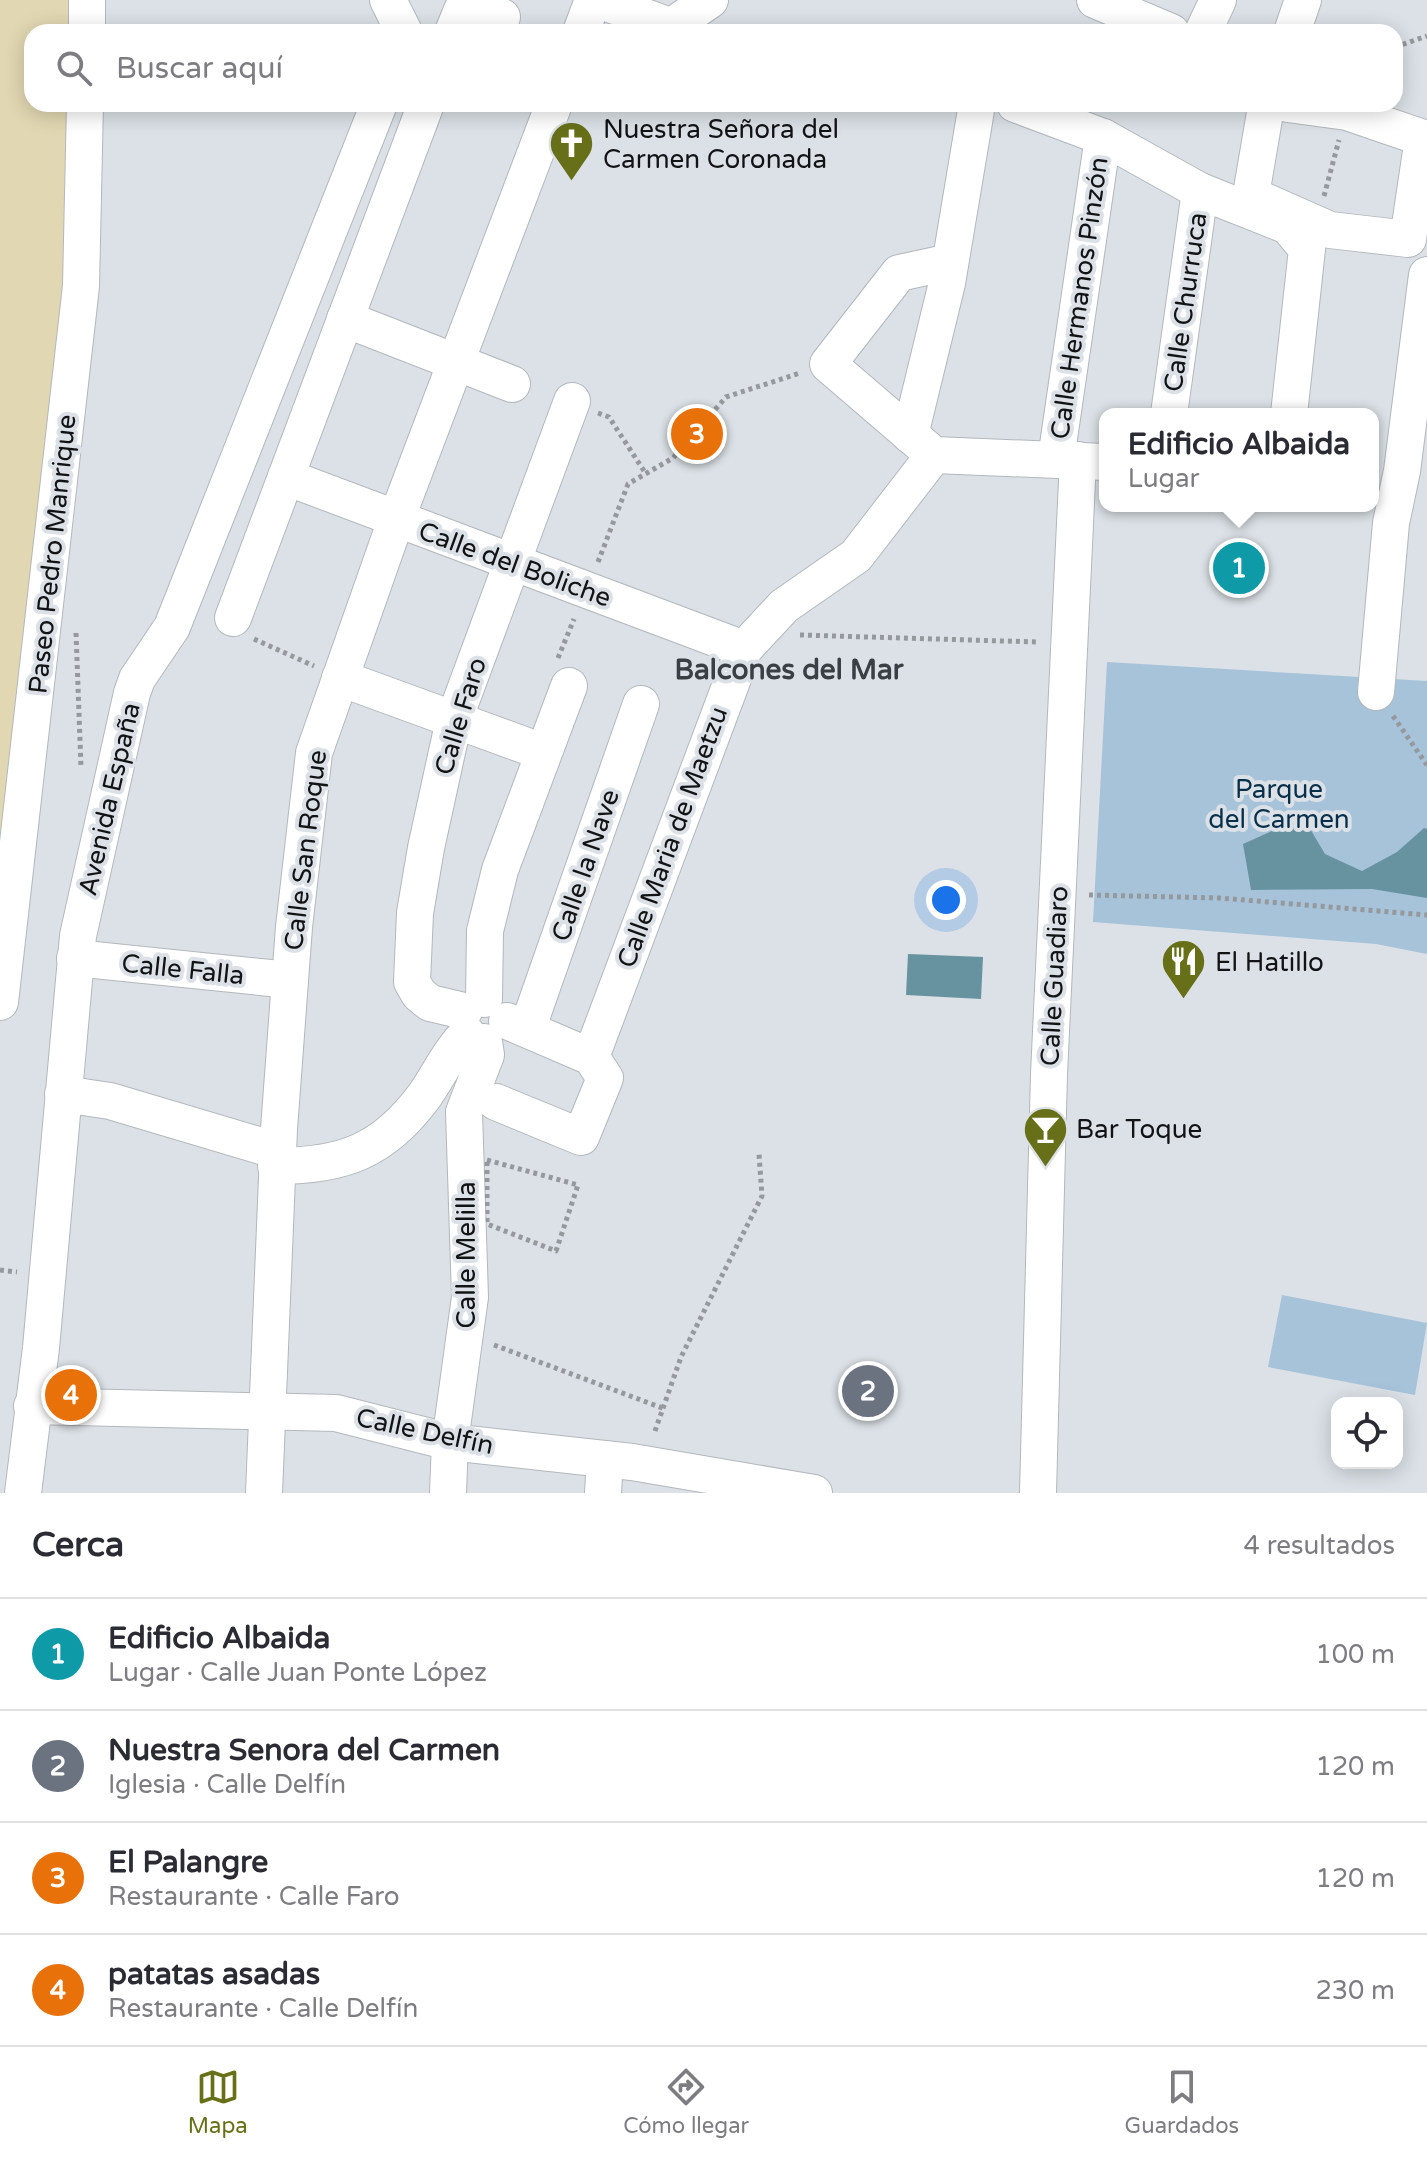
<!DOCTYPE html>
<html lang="es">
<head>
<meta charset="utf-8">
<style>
  :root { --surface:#fff; --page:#f2f2f3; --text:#2b2b33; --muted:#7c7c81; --line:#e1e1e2; --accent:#677018 }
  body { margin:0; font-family:"Varela Round",sans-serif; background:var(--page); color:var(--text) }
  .controls { position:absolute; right:24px; bottom:24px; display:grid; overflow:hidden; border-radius:16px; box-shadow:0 4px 20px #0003 }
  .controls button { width:72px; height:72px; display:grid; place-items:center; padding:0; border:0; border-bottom:2px solid var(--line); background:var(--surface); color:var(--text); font:40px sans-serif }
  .you { position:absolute; left:946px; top:900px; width:28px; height:28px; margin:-20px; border:6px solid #fff; border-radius:50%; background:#1a73e8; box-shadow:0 0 0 12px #1a73e833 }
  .badge { display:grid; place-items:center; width:52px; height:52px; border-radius:50%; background:var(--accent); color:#fff; font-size:26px; font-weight:700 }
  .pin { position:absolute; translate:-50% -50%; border:4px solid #fff; box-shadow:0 2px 8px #0006 }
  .popup { position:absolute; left:1099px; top:408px; width:280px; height:104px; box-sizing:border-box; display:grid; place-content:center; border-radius:16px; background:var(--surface); filter:drop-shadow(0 2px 6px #0005); font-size:26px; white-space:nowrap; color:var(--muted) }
  .popup b { font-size:30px; color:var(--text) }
  .popup::after { content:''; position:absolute; left:50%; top:100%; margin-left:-16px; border:16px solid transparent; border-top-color:var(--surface) }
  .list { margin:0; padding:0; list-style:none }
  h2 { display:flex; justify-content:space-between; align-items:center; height:104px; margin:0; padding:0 32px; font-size:34px }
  h2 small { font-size:26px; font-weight:400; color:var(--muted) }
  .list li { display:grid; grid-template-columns:52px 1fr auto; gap:24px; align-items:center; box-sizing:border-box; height:112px; padding:0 32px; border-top:2px solid var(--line) }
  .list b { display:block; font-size:30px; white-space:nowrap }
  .list p { margin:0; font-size:26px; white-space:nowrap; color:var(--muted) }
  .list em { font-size:26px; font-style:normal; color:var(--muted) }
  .icon { flex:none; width:44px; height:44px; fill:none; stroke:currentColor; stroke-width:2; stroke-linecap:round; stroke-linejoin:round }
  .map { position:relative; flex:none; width:1427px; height:1493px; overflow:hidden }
  .search { position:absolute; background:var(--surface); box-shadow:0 4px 20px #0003; left:24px; right:24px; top:24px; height:88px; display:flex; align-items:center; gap:20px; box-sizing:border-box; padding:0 28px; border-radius:24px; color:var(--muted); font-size:30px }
  .sheet { height:552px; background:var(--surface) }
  nav { display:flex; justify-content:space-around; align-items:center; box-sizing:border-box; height:112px; border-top:2px solid var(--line); background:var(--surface); font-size:22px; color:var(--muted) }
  nav a { display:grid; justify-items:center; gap:4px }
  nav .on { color:var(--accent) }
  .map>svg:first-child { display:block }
</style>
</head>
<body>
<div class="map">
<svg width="1427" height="1493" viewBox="0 0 1427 1493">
  <rect width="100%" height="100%" fill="#dbe1e6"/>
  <!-- green -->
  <g fill="#a6c3da">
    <path d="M1107 662 1427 681V954L1376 944 1093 922Z"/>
    <path d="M1282 1295 1427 1323 1415 1395 1268 1367Z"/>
  </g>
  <!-- sand -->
  <path fill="#e1d7b2" d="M0 0H76L75 32H32V104H74L70 289 0 898Z"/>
  <!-- water -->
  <g fill="#6793a0">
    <path d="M1303 817 1325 854 1362 871 1397 852 1424 828 1427 829V898L1372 889 1251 890 1243 844Z"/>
    <path d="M908 954 983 957 981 999 906 995Z"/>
  </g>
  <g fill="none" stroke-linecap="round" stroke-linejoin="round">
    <defs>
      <g id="minor">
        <path d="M388 0 404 32"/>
        <path d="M599 0 686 32"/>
        <path d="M1095 0 1171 32"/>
        <path d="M672 26 710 0"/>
        <path d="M87 32V0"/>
        <path d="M453 32 462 10 471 3 502 17"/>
        <path d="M581 32 593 0"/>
        <path d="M1203 32 1218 0"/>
        <path d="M1292 32 1303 0"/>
        <path d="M1015 104 1103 137 1200 191 1288 226 1307 249 1289 414"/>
        <path d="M1276 104 1266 107 1251 195 1330 230 1408 239 1423 138 1347 112 1288 104"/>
        <path d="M345 319 512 384"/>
        <path d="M1169 414 1200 191"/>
        <path d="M910 435 947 283 977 104"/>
        <path d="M927 449 828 364 899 273 950 262"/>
        <path d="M934 455 1105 462"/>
        <path d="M1056 459 1103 137"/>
        <path d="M286 477 744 649"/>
        <path d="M233 618 426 104"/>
        <path d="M340 678 543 752"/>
        <path d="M1376 692 1391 523 1402 471 1427 275"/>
        <path d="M75 958 290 980"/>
        <path d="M484 999 485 931 500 870 569 686"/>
        <path d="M0 1002 81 286 85 104"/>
        <path d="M464 1011 430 1003 419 994 412 982 415 913 426 848 454 720 572 401"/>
        <path d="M528 1027 641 704"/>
        <path d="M591 1057 744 649 784 606 856 556 934 455"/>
        <path d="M63 1094 110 1101 278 1151"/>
        <path d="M496 1102 581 1137 605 1078 591 1057 507 1021"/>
        <path d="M276 1166C343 1166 384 1151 425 1095 439 1075 449 1052 467 1034"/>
        <path d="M32 1406 336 1413 450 1442 632 1462 814 1493"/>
        <path d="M23 1493 41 1348 78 936 132 693 137 679 172 627 379 104"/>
        <path d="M264 1493 279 1129 294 927 314 753 396 520 554 104"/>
        <path d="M448 1493 450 1442 470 1297 464 1112 486 1055 484 1042"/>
        <path d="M603 1493 605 1459"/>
        <path d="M1038 1493 1049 1074 1078 460"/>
      </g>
    </defs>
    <!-- minor casing -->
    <use href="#minor" stroke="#b2b8bc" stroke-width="38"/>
    <!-- path -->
    <g stroke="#95999d" stroke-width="5" stroke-dasharray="4 4" stroke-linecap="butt">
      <path d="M1395 47 1427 36"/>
      <path d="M1324 196 1339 140"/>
      <path d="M598 413 609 417 646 474"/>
      <path d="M598 562 628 484 673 458 726 397 800 373"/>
      <path d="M76 633 81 767"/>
      <path d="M800 635 1038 642"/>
      <path d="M254 639 314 666"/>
      <path d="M558 658 574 619"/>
      <path d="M1393 716 1427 765"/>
      <path d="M1089 895 1220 898 1427 915"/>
      <path d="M487 1160 578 1185 556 1251 487 1224Z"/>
      <path d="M0 1270 17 1272"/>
      <path d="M494 1345 665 1409"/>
      <path d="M655 1431 681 1357 762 1196 759 1154"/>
    </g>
    <!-- minor -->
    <use href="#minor" stroke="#fff" stroke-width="36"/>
  </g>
  <!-- icons -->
  <defs>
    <symbol id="church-pin" viewBox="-11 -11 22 30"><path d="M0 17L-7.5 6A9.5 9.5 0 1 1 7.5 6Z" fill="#677018" stroke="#dbe1e6"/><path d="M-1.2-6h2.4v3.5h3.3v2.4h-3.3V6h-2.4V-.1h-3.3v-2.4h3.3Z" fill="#fff"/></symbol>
    <symbol id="restaurant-pin" viewBox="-11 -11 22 30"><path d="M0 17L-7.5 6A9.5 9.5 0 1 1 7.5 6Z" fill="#677018" stroke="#dbe1e6"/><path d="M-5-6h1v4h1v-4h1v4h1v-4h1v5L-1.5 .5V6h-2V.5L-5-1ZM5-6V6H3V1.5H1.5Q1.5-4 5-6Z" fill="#fff"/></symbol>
    <symbol id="bar-pin" viewBox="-11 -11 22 30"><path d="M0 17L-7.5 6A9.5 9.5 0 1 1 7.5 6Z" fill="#677018" stroke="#dbe1e6"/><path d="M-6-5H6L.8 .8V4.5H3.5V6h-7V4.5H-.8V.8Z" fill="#fff"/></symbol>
  </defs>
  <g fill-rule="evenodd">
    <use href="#church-pin" x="546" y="118" width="51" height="69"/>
    <use href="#restaurant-pin" x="1158" y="936" width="51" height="69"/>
    <use href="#bar-pin" x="1020" y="1104" width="51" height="69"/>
  </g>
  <g text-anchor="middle" stroke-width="8" stroke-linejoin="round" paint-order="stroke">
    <!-- poi labels -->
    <g font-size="26" fill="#111315" stroke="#dbe1e6" text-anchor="start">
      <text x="603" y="138">Nuestra Señora del<tspan x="603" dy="30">Carmen Coronada</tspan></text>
      <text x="1215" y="971">El Hatillo</text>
      <text x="1076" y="1138">Bar Toque</text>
    </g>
    <!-- street labels -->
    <g font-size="26" fill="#111315" stroke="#dbe1e6">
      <text transform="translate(1079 298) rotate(-82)" y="9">Calle Hermanos Pinzón</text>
      <text transform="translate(1185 302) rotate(-82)" y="9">Calle Churruca</text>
      <text transform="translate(52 554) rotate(-84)" y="9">Paseo Pedro Manrique</text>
      <text transform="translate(515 564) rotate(20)" y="9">Calle del Boliche</text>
      <text transform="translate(460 716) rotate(-73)" y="9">Calle Faro</text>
      <text transform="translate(109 799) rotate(-77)" y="9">Avenida España</text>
      <text transform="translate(672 837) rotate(-70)" y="9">Calle Maria de Maetzu</text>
      <text transform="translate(305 850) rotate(-83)" y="9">Calle San Roque</text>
      <text transform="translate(585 865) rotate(-71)" y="9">Calle la Nave</text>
      <text transform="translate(183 969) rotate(6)" y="9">Calle Falla</text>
      <text transform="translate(1054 976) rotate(-87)" y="9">Calle Guadiaro</text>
      <text transform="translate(466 1255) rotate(-90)" y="9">Calle Melilla</text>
      <text transform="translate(425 1431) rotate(12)" y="9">Calle Delfín</text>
    </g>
    <!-- park labels -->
    <g font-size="26" fill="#052f4a" stroke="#dbe1e6">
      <text x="1279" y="798">Parque<tspan x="1279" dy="30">del Carmen</tspan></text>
    </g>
    <!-- neighbourhood labels -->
    <g font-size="28" font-weight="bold" fill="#3a3f43" stroke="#dbe1e6">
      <text x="789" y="679">Balcones del Mar</text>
    </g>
  </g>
</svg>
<div class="controls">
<button><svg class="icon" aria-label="locate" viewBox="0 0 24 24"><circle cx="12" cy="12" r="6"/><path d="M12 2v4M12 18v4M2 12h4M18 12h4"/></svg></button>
</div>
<div class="you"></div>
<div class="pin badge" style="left:1239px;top:568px;background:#0f9aa8">1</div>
<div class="popup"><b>Edificio Albaida</b>Lugar</div>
<div class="pin badge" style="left:868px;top:1391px;background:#6b7280">2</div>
<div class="pin badge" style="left:697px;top:434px;background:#e8710a">3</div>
<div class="pin badge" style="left:71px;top:1395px;background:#e8710a">4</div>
<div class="search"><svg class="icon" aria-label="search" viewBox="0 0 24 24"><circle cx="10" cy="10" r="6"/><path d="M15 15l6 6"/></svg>Buscar aquí</div>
</div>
<section class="sheet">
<h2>Cerca<small>4 resultados</small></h2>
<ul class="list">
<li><span class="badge" style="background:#0f9aa8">1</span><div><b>Edificio Albaida</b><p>Lugar · Calle Juan Ponte López</p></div><em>100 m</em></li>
<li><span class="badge" style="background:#6b7280">2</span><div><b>Nuestra Senora del Carmen</b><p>Iglesia · Calle Delfín</p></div><em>120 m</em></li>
<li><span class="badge" style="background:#e8710a">3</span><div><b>El Palangre</b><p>Restaurante · Calle Faro</p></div><em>120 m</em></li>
<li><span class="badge" style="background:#e8710a">4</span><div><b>patatas asadas</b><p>Restaurante · Calle Delfín</p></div><em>230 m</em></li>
</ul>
</section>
<nav>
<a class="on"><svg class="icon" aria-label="map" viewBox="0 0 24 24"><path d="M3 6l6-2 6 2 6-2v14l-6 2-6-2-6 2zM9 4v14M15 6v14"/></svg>Mapa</a>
<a><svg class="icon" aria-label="directions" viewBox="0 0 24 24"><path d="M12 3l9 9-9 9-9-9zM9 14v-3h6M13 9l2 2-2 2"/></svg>Cómo llegar</a>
<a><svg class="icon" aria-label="saved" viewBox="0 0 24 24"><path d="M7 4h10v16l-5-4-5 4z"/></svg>Guardados</a>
</nav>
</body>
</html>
